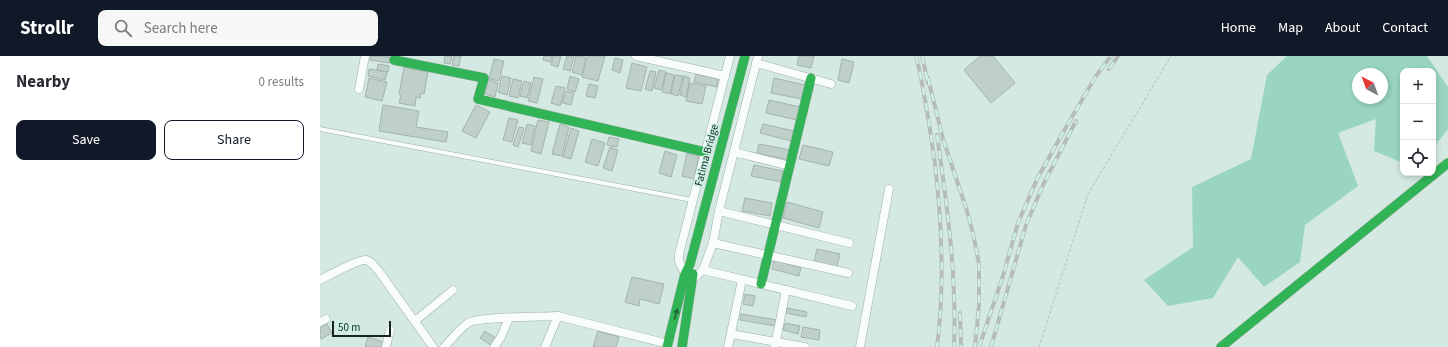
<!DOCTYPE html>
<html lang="en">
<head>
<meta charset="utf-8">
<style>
  :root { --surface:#fff; --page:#f7f7f7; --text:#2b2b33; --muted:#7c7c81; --line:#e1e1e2; --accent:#111827 }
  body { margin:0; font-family:"Source Sans 3",sans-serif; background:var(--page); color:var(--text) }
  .controls { position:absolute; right:12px; top:12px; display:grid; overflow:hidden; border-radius:8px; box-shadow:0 2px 6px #0003 }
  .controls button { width:36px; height:36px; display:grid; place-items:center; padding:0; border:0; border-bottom:1px solid var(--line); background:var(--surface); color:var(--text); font:20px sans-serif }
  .compass { position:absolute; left:1032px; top:12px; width:36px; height:36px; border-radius:50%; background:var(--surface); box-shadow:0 2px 6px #0003; rotate:319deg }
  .scale { position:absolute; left:12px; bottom:10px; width:59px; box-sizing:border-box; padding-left:4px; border:2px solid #172521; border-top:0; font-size:11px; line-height:14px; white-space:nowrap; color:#172521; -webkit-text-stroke:3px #cbf1e4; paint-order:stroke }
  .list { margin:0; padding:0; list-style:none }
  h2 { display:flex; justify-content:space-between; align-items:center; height:52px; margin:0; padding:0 16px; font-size:17px }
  h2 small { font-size:13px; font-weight:400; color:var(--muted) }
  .actions { display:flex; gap:8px; padding:12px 16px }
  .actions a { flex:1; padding:9px 0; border:1px solid var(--accent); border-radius:8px; text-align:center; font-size:14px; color:var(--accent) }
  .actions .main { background:var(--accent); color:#fff }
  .icon { flex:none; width:22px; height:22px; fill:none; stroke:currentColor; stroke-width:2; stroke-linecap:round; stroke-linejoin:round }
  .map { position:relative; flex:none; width:1128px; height:291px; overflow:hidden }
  header { display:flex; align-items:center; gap:24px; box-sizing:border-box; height:56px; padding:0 20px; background:var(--accent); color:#fff }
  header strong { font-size:19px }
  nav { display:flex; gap:22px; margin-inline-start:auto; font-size:14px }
  .search { width:280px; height:36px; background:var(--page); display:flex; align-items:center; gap:10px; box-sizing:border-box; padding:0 14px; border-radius:8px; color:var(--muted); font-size:15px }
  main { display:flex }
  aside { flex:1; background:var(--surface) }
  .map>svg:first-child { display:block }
</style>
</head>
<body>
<header>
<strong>Strollr</strong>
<div class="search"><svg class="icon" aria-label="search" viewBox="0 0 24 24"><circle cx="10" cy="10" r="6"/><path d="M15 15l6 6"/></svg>Search here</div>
<nav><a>Home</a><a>Map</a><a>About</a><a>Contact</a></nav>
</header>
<main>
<aside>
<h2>Nearby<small>0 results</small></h2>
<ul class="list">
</ul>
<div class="actions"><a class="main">Save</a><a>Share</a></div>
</aside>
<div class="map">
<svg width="1128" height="291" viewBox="0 0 1128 291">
  <rect width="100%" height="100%" fill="#d3e9e1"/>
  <!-- water -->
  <path fill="#9ad5c3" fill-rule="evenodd" d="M967 0H1107L1128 31V73L1113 92V15H1083V107L1054 95 1056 63 1018 77 1038 130 985 169 980 206 944 231 918 201 893 242 848 250 824 224 873 191 872 131 931 103 947 19ZM1038 18H1062V42H1038Z"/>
  <!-- building -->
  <g fill="#bfd0c9" stroke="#a3b4ae">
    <path d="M51 0 71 1 69 7 50 4Z"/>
    <path d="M125 0H132L130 8 124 7Z"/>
    <path d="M134 0H141L139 10 132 9Z"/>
    <path d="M224 0H232L230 6 223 4Z"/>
    <path d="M233 0H241L238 11 231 9Z"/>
    <path d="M247 0H254L250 15 243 13Z"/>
    <path d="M256 0 266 1 262 19 252 16Z"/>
    <path d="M268 0H285L278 25 262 21Z"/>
    <path d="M479 0H494L491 12 477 9Z"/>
    <path d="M660 0H673L695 27 671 47 644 14Z"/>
    <path d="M295 2 303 4 300 17 292 14Z"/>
    <path d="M174 3 184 5 179 25 169 23Z"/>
    <path d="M522 3 534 6 529 27 518 24Z"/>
    <path d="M312 7 327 11 321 35 306 32Z"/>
    <path d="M58 8 69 10 68 16 57 14Z"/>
    <path d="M84 11 108 16 104 38 101 37 100 42 96 41 95 50 79 47 81 39 79 38Z"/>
    <path d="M49 13 67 16 65 24 48 20Z"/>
    <path d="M339 14 346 16 341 34 334 32Z"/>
    <path d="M330 15 336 16 332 35 325 33Z"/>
    <path d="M346 17 354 19 350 38 342 36Z"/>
    <path d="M376 18 398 23 397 31 374 26Z"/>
    <path d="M355 19 363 20 358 40 351 38Z"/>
    <path d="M182 20 191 22 187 39 178 36Z"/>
    <path d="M250 20 259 23 255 36 247 33Z"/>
    <path d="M364 20 370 22 366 41 360 39Z"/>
    <path d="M214 21 223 23 217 47 208 45Z"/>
    <path d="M49 22 67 26 62 45 45 41Z"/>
    <path d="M454 22 485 29 482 43 451 37Z"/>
    <path d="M193 23 202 25 198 42 189 40Z"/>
    <path d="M168 24 178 27 175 41 165 38Z"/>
    <path d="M204 25 211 27 207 42 200 40Z"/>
    <path d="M370 27 386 30 382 48 366 45Z"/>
    <path d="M269 28 278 30 275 42 266 40Z"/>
    <path d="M236 30 245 32 240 50 231 47Z"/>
    <path d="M246 35 254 37 251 49 242 47Z"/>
    <path d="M449 44 480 51 477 64 446 57Z"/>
    <path d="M63 49 99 55 96 71 128 76 126 86 59 75Z"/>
    <path d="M156 49 170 56 156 82 142 75Z"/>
    <path d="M189 62 198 64 192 86 183 84Z"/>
    <path d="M218 64 229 66 221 98 211 95Z"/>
    <path d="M207 68 215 70 211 89 202 87Z"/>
    <path d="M240 68 249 71 242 100 232 98Z"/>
    <path d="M443 68 474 75 471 85 440 77Z"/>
    <path d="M199 71 204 72 198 91 193 89Z"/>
    <path d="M251 72 259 75 251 103 243 101Z"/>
    <path d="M289 81 299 83 297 91 287 89Z"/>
    <path d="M272 83 285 87 278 110 265 106Z"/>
    <path d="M439 88 470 94 468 104 437 97Z"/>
    <path d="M483 89 513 96 509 110 479 103Z"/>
    <path d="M290 91 298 94 292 115 283 112Z"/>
    <path d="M345 95 357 99 351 121 339 117Z"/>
    <path d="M367 97 379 100 374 123 362 120Z"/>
    <path d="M434 109 463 115 461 126 431 120Z"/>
    <path d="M425 142 452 147 450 160 422 155Z"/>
    <path d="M467 146 503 156 499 172 463 162Z"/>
    <path d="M497 193 520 198 517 211 494 206Z"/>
    <path d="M454 204 481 212 479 220 452 213Z"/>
    <path d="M312 221 344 228 339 248 320 243 319 250 305 246Z"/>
    <path d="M425 238 435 240 433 250 423 248Z"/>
    <path d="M467 252 487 256 486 261 466 257Z"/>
    <path d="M421 258 457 264 456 270 420 264Z"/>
    <path d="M465 267 480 270 478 278 463 274Z"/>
    <path d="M7 268 12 277 1 283 0 281V272Z"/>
    <path d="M483 271 500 274 499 284 481 281Z"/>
    <path d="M165 275 177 283 172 290 160 282Z"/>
    <path d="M278 275 299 281 296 291H273Z"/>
    <path d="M48 281 63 286 61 291H45Z"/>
  </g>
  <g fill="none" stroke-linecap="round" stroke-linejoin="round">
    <defs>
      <path id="lane" d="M0 73 372 144"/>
      <g id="street">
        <path d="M316 0 405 20"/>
        <path d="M436 7 511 28"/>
        <path d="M39 33 45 0"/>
        <path d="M414 96 470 110"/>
        <path d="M399 155 529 187"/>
        <path d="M393 187 528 217"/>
        <path d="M383 214 532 250"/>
        <path d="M365 218 359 205V198L410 0"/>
        <path d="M373 223 383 214 393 187 399 155 438 0"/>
        <path d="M0 224C8 220 38 203 46 204 51 205 54 210 58 214L113 291"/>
        <path d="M95 265 133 234"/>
        <path d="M0 266 6 263"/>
        <path d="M411 278 485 291"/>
        <path d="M455 290 466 234"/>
        <path d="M66 291 70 274"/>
        <path d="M124 291C132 283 139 273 148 267 159 260 222 261 238 260"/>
        <path d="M174 291 181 281 189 262"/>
        <path d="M225 291 238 260 348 288"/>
        <path d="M408 291 422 224"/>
        <path d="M540 291 569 133"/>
      </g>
      <g id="fast">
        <path d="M74 4 164 22 158 43 385 96"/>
        <path d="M441 228 491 22"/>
        <path d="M347 291 365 218 370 208 425 0"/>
        <path d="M362 291 373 218"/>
        <path d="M901 291 1128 107"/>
      </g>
    </defs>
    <!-- lane casing -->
    <use href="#lane" stroke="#9daea7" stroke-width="5"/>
    <!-- street casing -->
    <use href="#street" stroke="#9daea7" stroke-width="9"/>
    <!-- fast casing -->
    <use href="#fast" stroke="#9daea7" stroke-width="10"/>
    <!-- path -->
    <path stroke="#c3cbc8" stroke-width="1.5" stroke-dasharray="3 2" stroke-linecap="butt" d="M719 291 768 138 851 0"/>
    <!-- lane -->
    <use href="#lane" stroke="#f8fcfa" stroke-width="4"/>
    <!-- street -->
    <use href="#street" stroke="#f8fcfa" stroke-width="8"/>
    <!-- fast -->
    <use href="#fast" stroke="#30b455" stroke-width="9"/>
    <defs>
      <g id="rail">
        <path d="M596 0C605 36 610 72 615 108 622 169 625 230 617 291"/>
        <path d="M602 0 608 27"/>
        <path d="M789 13 798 0"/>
        <path d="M608 22 623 83 646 152 653 177 659 208V249L655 291"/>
        <path d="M617 79C627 149 637 220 634 291"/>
        <path d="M640 257 641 291"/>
        <path d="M659 291 683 220 698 167 717 123 745 73 776 20 791 0"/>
        <path d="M671 291 706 169 724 127 756 65"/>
      </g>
    </defs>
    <!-- rail casing -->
    <use href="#rail" stroke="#b6bcba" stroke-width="4"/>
    <!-- rail -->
    <use href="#rail" stroke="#cbf1e4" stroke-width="2.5" stroke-dasharray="8" stroke-linecap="butt"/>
  </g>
  <!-- one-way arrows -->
  <defs><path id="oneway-solid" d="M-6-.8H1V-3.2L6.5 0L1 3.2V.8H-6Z"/></defs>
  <use fill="#226538" href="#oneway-solid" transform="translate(356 258) rotate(-75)"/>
  <g text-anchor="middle" stroke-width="3" stroke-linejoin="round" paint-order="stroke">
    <!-- street labels -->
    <g font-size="11" fill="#172521" stroke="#cbf1e4">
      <text transform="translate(386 99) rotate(-75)" y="4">Fatima Bridge</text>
    </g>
  </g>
</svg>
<div class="controls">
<button>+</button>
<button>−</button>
<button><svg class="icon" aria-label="locate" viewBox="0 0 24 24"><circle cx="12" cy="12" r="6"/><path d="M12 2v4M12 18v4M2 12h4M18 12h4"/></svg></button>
</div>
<svg class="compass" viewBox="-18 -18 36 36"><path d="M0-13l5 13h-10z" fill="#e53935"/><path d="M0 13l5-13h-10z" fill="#7c7c81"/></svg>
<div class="scale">50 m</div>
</div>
</main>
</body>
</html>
